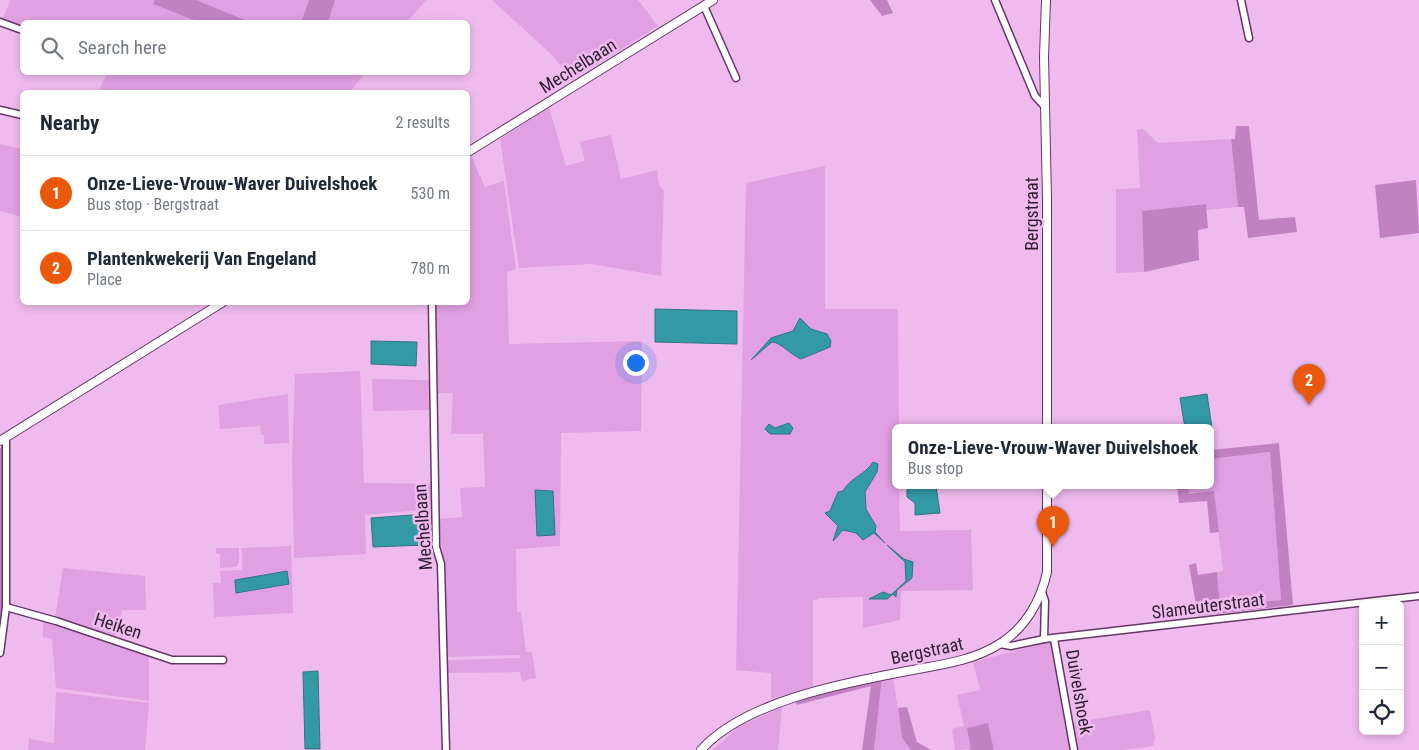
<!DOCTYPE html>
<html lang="en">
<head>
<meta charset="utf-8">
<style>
  :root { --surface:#fff; --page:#f2f2f3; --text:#1f2937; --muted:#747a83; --line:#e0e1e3; --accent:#ea580c }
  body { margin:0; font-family:"Roboto Condensed",sans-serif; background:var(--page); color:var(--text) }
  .controls { position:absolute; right:15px; bottom:15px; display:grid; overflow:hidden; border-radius:8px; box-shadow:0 2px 8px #0003 }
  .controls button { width:45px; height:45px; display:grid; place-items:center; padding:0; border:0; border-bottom:1px solid var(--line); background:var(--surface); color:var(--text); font:25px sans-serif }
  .you { position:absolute; left:635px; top:362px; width:18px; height:18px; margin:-12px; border:4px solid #fff; border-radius:50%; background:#1a73e8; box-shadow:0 0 0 8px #1a73e833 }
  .badge { display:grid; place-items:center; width:32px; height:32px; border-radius:50%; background:var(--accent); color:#fff; font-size:16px; font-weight:700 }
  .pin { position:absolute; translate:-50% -41px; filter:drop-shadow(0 1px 2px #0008) }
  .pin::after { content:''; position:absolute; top:26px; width:18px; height:15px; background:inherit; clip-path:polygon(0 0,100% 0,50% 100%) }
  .popup { position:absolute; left:892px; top:424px; width:322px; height:65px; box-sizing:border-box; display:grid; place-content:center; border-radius:8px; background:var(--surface); filter:drop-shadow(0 1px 4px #0005); font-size:16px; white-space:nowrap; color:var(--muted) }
  .popup b { font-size:19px; color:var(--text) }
  .popup::after { content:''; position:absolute; left:50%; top:100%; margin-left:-10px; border:10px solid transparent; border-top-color:var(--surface) }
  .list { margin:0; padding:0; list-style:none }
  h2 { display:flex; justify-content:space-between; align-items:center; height:65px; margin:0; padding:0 20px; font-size:21px }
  h2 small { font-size:16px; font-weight:400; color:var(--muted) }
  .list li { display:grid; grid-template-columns:32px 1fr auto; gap:15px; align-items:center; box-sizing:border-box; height:75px; padding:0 20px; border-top:1px solid var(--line) }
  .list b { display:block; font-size:19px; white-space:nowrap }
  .list p { margin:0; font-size:16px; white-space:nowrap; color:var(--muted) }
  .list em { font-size:16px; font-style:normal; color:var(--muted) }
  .icon { flex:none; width:28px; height:28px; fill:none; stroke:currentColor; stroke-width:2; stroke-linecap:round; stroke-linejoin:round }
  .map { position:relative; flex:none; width:1419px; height:750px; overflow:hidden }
  .search { position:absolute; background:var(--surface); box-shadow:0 2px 8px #0003; left:20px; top:20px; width:450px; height:55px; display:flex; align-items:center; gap:12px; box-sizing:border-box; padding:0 18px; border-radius:8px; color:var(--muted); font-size:19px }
  .panel { position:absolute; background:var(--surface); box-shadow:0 2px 8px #0003; left:20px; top:90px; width:450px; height:215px; border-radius:8px }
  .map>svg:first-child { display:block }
</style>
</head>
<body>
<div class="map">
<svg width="1419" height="750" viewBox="0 0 1419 750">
  <rect width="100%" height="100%" fill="#efbbef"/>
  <!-- green -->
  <g fill="#e1a0e2">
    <path d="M11 0H155L154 4 199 22H22V28L1 21Z"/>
    <path d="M196 0H309L301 22H250Z"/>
    <path d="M335 0H426L407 22H328Z"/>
    <path d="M492 0H638L658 26 572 80 553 56Z"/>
    <path d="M108 72H365V73L350 92H103L99 90Z"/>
    <path d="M549 107 566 166 585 161 580 142 611 135 621 179 657 170 659 185 664 190 661 276 591 264 519 268 500 139Z"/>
    <path d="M1143 129 1158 143 1231 139 1238 207 1206 210V204L1142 211 1144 272 1116 273V189L1140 188 1137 130Z"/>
    <path d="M0 144 22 149V217L0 211Z"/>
    <path d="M471 156 485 187 504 181 516 269 507 272 509 344 642 341 641 431 561 433 560 546 516 549 517 612 521 611 526 652H532L536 678 522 681 520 672 447 673V660L520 658 519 655 447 657 444 567 438 519 462 517 460 488 485 487 483 434H451L453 393H438L435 303 468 302V158Z"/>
    <path d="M825 166V309H898L899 428H896V486H899L900 531 971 530 973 590 901 591 900 620 863 628V597L820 598 813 601V686L771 699V673L736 670 746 183Z"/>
    <path d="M360 371 364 483 431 484 432 509 365 515 366 554 294 558 292 460 295 374Z"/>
    <path d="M372 379 430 380V410L373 411Z"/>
    <path d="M288 394 289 443 264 444V435H261L260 426 220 429 218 405Z"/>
    <path d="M1270 452 1281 600 1220 606 1217 572 1223 571 1214 492 1189 494 1188 486H1210L1211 459Z"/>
    <path d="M291 546 293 613 214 617 213 583H221L220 571 242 570V548Z"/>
    <path d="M216 548H239V563L236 567 220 568V554H216Z"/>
    <path d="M63 568 145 576 146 610H122L115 639 55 618Z"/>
    <path d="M43 620 149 656V701L56 688 52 639 43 637Z"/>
    <path d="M1050 642 1053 644 1071 750H994L987 723 972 749 955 750 952 729 964 726 957 695 980 690 973 662Z"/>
    <path d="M893 676 902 738 911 750H874L882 677Z"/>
    <path d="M56 692 149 703 145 750H28L29 739 54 743Z"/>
    <path d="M782 707 778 750H712L740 726Z"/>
    <path d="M1150 710 1155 738 1153 746 1122 750H1076L1071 723Z"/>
  </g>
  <!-- forest -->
  <g fill="#c282c2">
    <path d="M155 0H196L250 22H199L153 4Z"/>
    <path d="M309 0H335L328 22H301Z"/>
    <path d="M870 0H887L893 13 882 16Z"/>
    <path d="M1236 126H1249L1259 220 1295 217 1297 232 1248 238 1244 207H1238L1231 139H1235Z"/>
    <path d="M1416 180 1419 233 1380 238 1375 185Z"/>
    <path d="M1206 204 1208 228 1198 230 1199 260 1144 272 1142 211Z"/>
    <path d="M1279 443 1293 605 1198 616 1189 565 1196 563 1198 575 1217 572 1220 606 1281 600 1270 452 1210 459 1211 450Z"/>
    <path d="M2 447 3 607 0 639V448Z"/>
    <path d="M1177 486H1188L1189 494 1214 491 1219 532 1210 533 1207 501 1179 503Z"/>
    <path d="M882 677 874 750H862L871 686 797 705 795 699Z"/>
    <path d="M907 707 917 742 931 750H911L902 738 898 708Z"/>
    <path d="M988 723 994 750H967L971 749 967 728Z"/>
  </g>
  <!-- water -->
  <g fill="#3399a5" stroke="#327482">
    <path d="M655 309 737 311V344L655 342Z"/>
    <path d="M800 318 811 329 827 334 831 341 830 347 801 359C791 355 780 342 772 342L751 360 771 338 793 331Z"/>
    <path d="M371 341 417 342 416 366 371 364Z"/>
    <path d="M1207 394 1213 435 1211 436 1210 428H1185L1180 398Z"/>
    <path d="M789 423 793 428 790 434H770L765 429 769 424 775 428Z"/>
    <path d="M873 462 878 464 877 472 865 492 866 509 876 526 875 532 885 543 874 533 863 540 856 533 843 530 833 541 838 526 825 513 830 511 838 492 843 491C851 477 865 475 873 462Z"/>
    <path d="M907 486H936L940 513 915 515V503L907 497Z"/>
    <path d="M535 490 553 491 555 535 537 536Z"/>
    <path d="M425 514V545L373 547 371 518Z"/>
    <path d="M887 545 904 559 913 562 912 578 897 590 896 597 893 594 887 599H869L883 592 891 595 906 581 905 562Z"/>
    <path d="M287 571 289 584 236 593 235 580Z"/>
    <path d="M318 671 320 749H305L303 672Z"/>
  </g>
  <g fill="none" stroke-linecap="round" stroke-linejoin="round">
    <defs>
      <g id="minor">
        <path d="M995 0 1035 96 1045 107"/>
        <path d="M1241 0 1249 38"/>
        <path d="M704 6 736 78"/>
        <path d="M0 22 22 30"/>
        <path d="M0 110 22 115"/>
        <path d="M432 302 436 547 441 564 446 750"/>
        <path d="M1042 592 1045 601 1044 639"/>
        <path d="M6 607 56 621 172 660H223"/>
        <path d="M1054 639 1074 750"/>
        <path d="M1000 644 1011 646 1044 639 1419 596"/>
        <path d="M0 653 6 607V438"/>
      </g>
      <g id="tertiary">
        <path d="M1046 0 1044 57 1047 199V428"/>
        <path d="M468 152 713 0"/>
        <path d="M0 441 223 302"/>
        <path d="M701 750C745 701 844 683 907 671 939 665 974 661 1001 643 1026 627 1041 600 1047 572V486"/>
      </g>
    </defs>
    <!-- minor casing -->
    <use href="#minor" stroke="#643865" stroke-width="9"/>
    <!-- tertiary casing -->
    <use href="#tertiary" stroke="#643865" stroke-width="10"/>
    <!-- minor -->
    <use href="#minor" stroke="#fff" stroke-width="6"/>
    <!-- tertiary -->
    <use href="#tertiary" stroke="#fff" stroke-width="8"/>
  </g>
  <g text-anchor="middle" stroke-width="5" stroke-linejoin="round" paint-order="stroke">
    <!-- street labels -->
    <g font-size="18" fill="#301d31" stroke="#efbbef">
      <text transform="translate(578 66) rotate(-32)" y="6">Mechelbaan</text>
      <text transform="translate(1032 214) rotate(-90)" y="6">Bergstraat</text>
      <text transform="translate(423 527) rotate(-94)" y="6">Mechelbaan</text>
      <text transform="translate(1208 606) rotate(-7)" y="6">Slameuterstraat</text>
      <text transform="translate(118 626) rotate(18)" y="6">Heiken</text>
      <text transform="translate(927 651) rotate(-12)" y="6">Bergstraat</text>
      <text transform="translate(1079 692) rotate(80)" y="6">Duivelshoek</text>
    </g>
  </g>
</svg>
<div class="controls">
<button>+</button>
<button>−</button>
<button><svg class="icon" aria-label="locate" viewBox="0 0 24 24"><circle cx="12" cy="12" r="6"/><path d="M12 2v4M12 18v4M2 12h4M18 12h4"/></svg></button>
</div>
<div class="you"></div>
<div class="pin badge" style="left:1053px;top:547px">1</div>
<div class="popup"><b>Onze-Lieve-Vrouw-Waver Duivelshoek</b>Bus stop</div>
<div class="pin badge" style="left:1309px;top:405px">2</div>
<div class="search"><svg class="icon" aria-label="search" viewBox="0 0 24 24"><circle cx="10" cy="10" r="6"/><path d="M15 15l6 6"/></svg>Search here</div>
<section class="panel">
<h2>Nearby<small>2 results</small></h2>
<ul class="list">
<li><span class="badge">1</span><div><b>Onze-Lieve-Vrouw-Waver Duivelshoek</b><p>Bus stop · Bergstraat</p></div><em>530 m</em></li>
<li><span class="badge">2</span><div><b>Plantenkwekerij Van Engeland</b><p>Place</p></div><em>780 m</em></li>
</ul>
</section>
</div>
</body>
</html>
